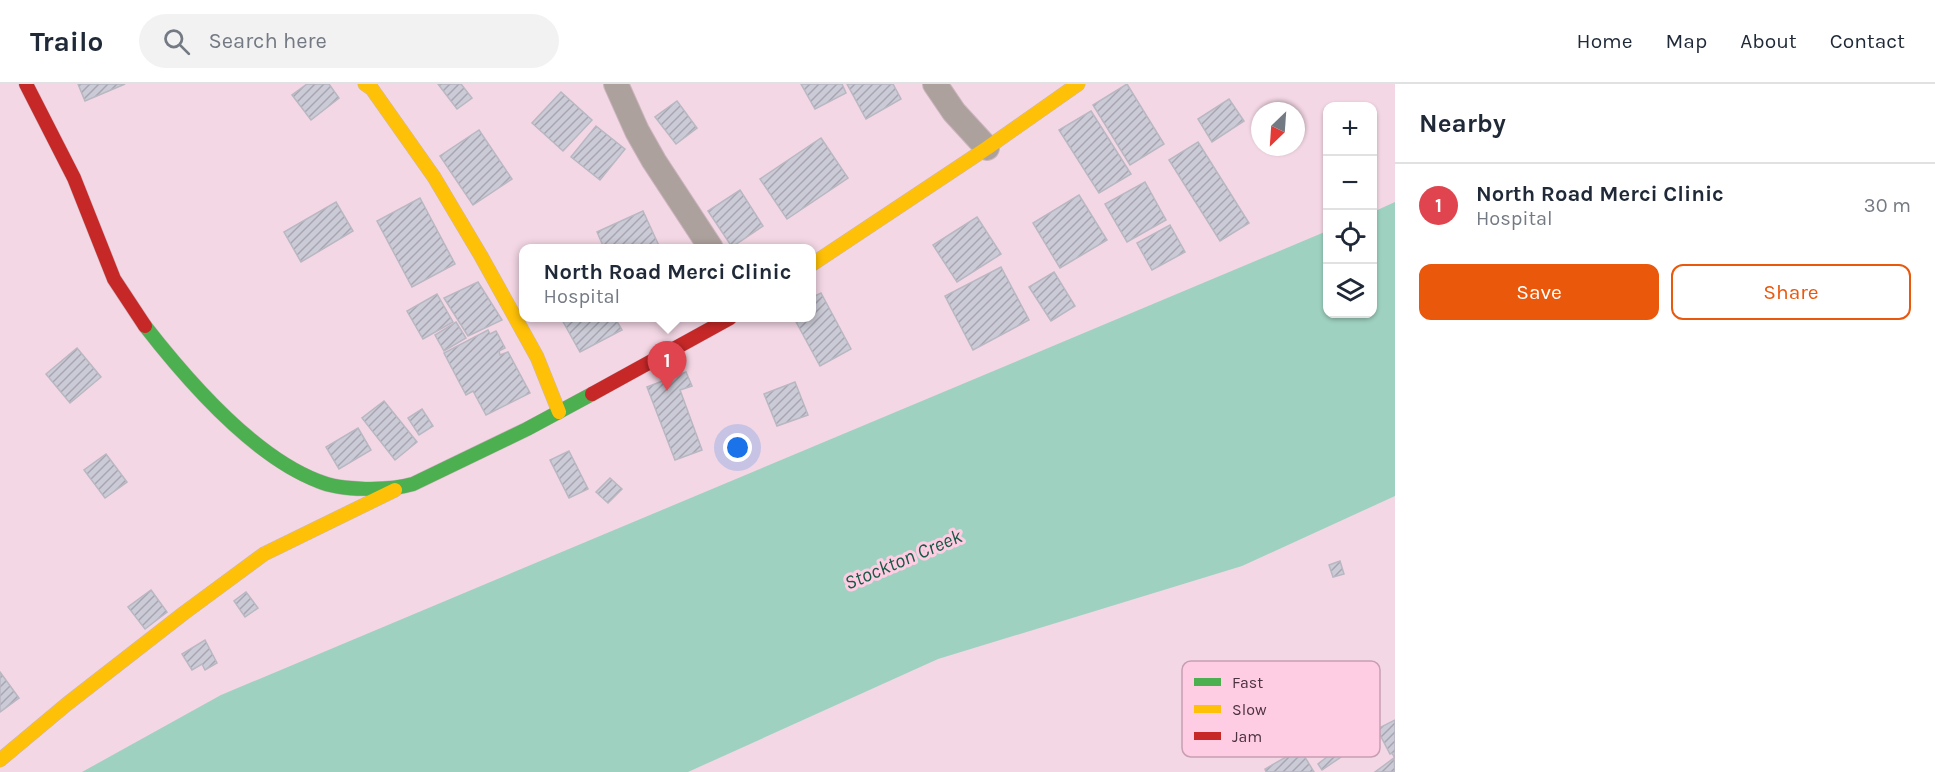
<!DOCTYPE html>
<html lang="en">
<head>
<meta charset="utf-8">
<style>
  :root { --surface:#fff; --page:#f2f2f3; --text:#1f2937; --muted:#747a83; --line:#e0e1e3; --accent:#ea580c }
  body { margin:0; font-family:Karla,sans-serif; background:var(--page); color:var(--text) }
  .controls { position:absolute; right:18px; top:18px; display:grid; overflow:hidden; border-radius:12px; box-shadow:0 2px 4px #0004 }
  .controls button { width:54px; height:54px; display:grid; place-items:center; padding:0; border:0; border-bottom:2px solid var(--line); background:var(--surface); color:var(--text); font:30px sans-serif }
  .compass { position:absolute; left:1251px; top:18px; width:54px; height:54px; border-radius:50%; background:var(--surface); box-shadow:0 2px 4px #0004; rotate:205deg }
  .you { position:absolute; left:738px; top:364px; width:21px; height:21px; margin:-15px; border:4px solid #fff; border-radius:50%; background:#1a73e8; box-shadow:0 0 0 9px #1a73e833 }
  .badge { display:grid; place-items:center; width:39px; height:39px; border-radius:50%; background:var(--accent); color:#fff; font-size:20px; font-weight:700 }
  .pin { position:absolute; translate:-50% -50px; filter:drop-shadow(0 2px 3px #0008) }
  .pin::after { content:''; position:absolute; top:32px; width:21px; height:18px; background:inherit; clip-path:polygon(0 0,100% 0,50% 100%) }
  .popup { position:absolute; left:519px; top:160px; width:297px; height:78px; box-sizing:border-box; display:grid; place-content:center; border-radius:12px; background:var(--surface); filter:drop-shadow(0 2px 4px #0005); font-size:20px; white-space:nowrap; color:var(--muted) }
  .popup b { font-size:22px; color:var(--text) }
  .popup::after { content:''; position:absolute; left:50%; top:100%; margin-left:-12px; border:12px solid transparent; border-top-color:var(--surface) }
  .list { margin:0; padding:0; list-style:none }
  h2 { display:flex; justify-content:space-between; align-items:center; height:78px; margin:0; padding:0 24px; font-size:26px }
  h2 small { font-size:20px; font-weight:400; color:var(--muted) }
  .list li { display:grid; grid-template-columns:39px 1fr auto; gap:18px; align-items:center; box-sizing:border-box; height:84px; padding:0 24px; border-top:2px solid var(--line) }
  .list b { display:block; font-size:22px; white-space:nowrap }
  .list p { margin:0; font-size:20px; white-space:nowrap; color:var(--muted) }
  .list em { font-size:20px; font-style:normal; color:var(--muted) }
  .actions { display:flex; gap:12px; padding:18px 24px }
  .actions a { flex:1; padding:14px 0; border:2px solid var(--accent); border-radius:12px; text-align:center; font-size:21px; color:var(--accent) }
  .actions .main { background:var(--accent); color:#fff }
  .icon { flex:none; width:33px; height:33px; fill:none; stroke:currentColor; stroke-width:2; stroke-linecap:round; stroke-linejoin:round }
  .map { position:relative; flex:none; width:1395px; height:688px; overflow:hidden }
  header { display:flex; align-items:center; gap:36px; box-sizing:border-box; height:84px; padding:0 30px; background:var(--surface); border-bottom:2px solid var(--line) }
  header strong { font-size:28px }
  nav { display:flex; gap:33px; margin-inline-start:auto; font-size:21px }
  .search { width:420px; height:54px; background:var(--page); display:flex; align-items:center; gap:15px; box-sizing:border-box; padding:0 21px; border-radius:33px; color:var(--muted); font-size:22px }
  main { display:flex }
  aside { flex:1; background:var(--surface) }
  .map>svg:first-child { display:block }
</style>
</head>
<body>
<header>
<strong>Trailo</strong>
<div class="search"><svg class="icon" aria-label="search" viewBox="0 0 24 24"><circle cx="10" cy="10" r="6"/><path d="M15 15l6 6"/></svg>Search here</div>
<nav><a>Home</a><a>Map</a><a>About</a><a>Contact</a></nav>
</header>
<main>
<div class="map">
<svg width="1395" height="688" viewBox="0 0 1395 688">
  <defs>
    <pattern id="building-hatch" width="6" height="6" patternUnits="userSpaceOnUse" patternTransform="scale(1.5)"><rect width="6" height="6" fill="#cbcbd7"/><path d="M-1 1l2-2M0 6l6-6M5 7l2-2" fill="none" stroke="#a7a5b0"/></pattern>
  </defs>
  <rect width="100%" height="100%" fill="#f3d7e4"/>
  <!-- water -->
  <path fill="#9ed1c0" d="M1395 118V412L1242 482 938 575 688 688H82L221 611 1327 147 1328 230H1372L1373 128Z"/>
  <!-- building -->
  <g fill="url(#building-hatch)" stroke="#b8b7c2" stroke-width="1.5">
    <path d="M78 0H125L85 17Z"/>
    <path d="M307 0H329L339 14 311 36 292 11Z"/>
    <path d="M438 0H461L472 14 457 25Z"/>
    <path d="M801 0H842L846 9 815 25Z"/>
    <path d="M847 0H893L901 15 866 35Z"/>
    <path d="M1127 0 1164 60 1130 81 1093 21Z"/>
    <path d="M561 8 592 36 563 67 532 39Z"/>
    <path d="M1229 15 1244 37 1212 58 1198 35Z"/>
    <path d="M677 17 697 44 676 60 655 33Z"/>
    <path d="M1091 27 1131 90 1099 109 1059 46Z"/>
    <path d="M596 42 625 65 600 96 571 73Z"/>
    <path d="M479 46 512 95 473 121 440 72Z"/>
    <path d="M821 54 848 94 787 135 760 95Z"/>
    <path d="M1198 58 1249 139 1220 157 1169 76Z"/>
    <path d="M1145 98 1166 136 1127 158 1105 120Z"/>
    <path d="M740 106 763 142 732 163 708 127Z"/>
    <path d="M1079 111 1107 156 1060 184 1033 139Z"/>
    <path d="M420 114 455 180 412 203 377 137Z"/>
    <path d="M336 118 353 147 301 178 284 148Z"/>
    <path d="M643 127 660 164H604L597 148Z"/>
    <path d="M977 133 1001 170 957 198 933 161Z"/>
    <path d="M1170 141 1185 168 1152 186 1137 159Z"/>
    <path d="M1001 183 1029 236 973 266 945 212Z"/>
    <path d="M1054 188 1075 222 1051 237 1029 203Z"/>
    <path d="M478 198 502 236 468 252 444 214Z"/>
    <path d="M821 209 851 265 820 282 794 234H811V214Z"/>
    <path d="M437 210 453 238 423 255 407 227Z"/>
    <path d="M561 234H615L622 246 580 268Z"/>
    <path d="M456 238 466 254 444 267 435 251Z"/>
    <path d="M488 246 490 250 496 247 505 264 499 267 500 271 508 268 530 309 486 331 473 307 466 311 444 269Z"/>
    <path d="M77 264 101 293 70 319 46 290Z"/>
    <path d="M686 288 692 302 680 306 702 366 675 376 647 303Z"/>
    <path d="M795 298 808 331 777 342 764 310Z"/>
    <path d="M384 317 417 358 395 376 362 334Z"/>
    <path d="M422 325 433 342 419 351 408 334Z"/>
    <path d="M358 344 371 366 339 385 326 363Z"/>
    <path d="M569 367 588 405 569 414 550 376Z"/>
    <path d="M106 370 127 398 105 414 84 386Z"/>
    <path d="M610 394 622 405 608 419 596 408Z"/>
    <path d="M1340 477 1344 490 1333 493 1329 481Z"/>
    <path d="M151 506 167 528 145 545 128 523Z"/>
    <path d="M246 508 258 524 245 533 234 517Z"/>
    <path d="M205 556 217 579 205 586 202 580 192 586 182 570Z"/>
    <path d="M0 588 19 614 0 628Z"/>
    <path d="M1395 636V674L1392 669 1390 670 1377 645Z"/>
    <path d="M1300 665 1314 688H1266L1265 685Z"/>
    <path d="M1336 666 1341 673 1322 686 1318 680Z"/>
    <path d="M1394 674 1395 688H1375Z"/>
  </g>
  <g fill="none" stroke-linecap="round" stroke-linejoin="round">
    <defs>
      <g id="street">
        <path d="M616 0 637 47 654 77 711 164"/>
        <path d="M935 0 954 28 987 64"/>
      </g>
      <path id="fast" d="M145 242C187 296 253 372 318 397 341 407 389 407 413 400L527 345 592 310"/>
      <g id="slow">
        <path d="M365 0 372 5 434 93 481 172 537 273 559 328"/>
        <path d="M811 181 987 64 1078 0"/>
        <path d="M0 676 67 620 184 529 264 470 395 406"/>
      </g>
      <g id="jam">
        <path d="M26 0 74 94 114 195 145 242"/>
        <path d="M592 310 730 234"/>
      </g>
    </defs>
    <!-- street casing -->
    <use href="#street" stroke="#ccb5bf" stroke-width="26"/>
    <!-- fast casing -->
    <use href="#fast" stroke="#ccb5bf" stroke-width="15"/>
    <!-- slow casing -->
    <use href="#slow" stroke="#ccb5bf" stroke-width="15"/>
    <!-- jam casing -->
    <use href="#jam" stroke="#ccb5bf" stroke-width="15"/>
    <!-- street -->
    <use href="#street" stroke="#ada19d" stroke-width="24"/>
    <!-- fast -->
    <use href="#fast" stroke="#4caf50" stroke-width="14"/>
    <!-- slow -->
    <use href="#slow" stroke="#ffc107" stroke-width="14"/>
    <!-- jam -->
    <use href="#jam" stroke="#c62828" stroke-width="14"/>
  </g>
  <g text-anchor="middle" stroke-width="6" stroke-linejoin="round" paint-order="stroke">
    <!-- water labels -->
    <g font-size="20" font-style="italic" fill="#175b46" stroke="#fecce3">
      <text transform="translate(903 475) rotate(-23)" y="7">Stockton Creek</text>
    </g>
  </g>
  <!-- legend -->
  <rect x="1182" y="577" width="198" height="96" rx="9" fill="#fecce3" stroke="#c89eb2" stroke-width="1.5"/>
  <rect x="1194" y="594" width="27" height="8" fill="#4caf50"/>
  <rect x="1194" y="621" width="27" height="8" fill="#ffc107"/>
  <rect x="1194" y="648" width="27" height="8" fill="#c62828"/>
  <g font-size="16" fill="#4b323e">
    <text x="1232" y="604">Fast</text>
    <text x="1232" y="631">Slow</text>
    <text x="1232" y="658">Jam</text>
  </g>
</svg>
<div class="controls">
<button>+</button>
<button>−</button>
<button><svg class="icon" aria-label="locate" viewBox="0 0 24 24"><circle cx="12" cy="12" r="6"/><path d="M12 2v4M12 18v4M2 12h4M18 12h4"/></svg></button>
<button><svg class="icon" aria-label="layers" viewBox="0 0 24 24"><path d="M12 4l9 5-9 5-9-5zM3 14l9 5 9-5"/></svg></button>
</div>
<svg class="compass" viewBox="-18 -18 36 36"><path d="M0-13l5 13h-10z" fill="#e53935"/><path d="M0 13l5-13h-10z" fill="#747a83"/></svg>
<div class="you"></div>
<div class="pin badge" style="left:667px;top:307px;background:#e0444e">1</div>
<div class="popup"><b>North Road Merci Clinic</b>Hospital</div>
</div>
<aside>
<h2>Nearby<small></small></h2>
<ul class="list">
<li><span class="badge" style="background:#e0444e">1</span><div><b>North Road Merci Clinic</b><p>Hospital</p></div><em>30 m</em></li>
</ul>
<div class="actions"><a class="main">Save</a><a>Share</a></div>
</aside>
</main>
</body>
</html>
